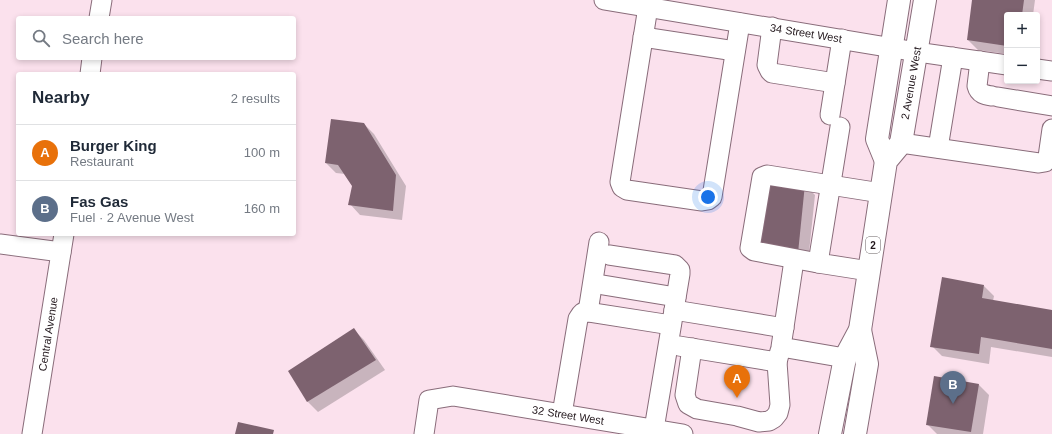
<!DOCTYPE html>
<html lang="en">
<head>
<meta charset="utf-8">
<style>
  :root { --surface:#fff; --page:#f6f6f7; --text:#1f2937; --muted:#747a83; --line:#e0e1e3; --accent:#ea580c }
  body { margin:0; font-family:Helvetica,sans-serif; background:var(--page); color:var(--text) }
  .controls { position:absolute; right:12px; top:12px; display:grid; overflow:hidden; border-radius:4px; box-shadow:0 2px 6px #0003 }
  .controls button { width:36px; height:36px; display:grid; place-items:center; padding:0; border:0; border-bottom:1px solid var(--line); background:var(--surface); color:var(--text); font:20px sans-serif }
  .you { position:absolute; left:708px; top:197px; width:14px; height:14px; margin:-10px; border:3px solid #fff; border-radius:50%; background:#1a73e8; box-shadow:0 0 0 6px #1a73e833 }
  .badge { display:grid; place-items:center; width:26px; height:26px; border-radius:50%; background:var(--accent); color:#fff; font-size:13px; font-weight:700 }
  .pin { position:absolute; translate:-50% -33px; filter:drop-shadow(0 1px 2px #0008) }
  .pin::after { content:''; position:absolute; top:21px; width:14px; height:12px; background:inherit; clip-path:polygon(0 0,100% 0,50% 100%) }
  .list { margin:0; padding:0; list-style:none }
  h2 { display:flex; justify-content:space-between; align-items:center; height:52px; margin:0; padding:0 16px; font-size:17px }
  h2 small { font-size:13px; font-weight:400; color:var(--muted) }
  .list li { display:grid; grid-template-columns:26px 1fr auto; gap:12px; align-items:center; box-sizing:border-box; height:56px; padding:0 16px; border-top:1px solid var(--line) }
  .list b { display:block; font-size:15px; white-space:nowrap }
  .list p { margin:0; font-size:13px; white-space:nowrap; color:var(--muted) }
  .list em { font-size:13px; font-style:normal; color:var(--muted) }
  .icon { flex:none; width:22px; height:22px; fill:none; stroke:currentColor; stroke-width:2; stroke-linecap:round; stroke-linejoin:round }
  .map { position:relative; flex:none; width:1052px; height:434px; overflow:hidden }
  .search { position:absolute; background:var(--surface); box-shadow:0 2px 6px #0003; left:16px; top:16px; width:280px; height:44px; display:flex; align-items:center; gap:10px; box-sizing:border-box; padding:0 14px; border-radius:4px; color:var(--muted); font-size:15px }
  .panel { position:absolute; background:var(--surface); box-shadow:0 2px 6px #0003; left:16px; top:72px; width:280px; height:164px; border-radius:4px }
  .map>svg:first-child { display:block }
</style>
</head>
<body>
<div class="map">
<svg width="1052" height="434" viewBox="0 0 1052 434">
  <rect width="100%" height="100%" fill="#fbe1ed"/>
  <!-- shadow -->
  <g fill="#0003">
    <path d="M973 0H1035L1033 15H1007V54L978 50 968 40Z"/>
    <path d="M364 124 374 134 406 186 402 220 360 215 350 204 354 186 345 174 336 173 326 163Z"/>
    <path d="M805 185 815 195 808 262 767 255Z"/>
    <path d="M984 286 994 296 993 301 1052 311V357L991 347 989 364 942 356 932 346Z"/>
    <path d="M354 330 364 340 385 370 318 412 308 402 289 371Z"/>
    <path d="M935 378 979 385 989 395 983 434H937L927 424Z"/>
  </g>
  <!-- building -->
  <g fill="#7d626f">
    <path d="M972 0H1024L1022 15H1007V46L967 40Z"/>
    <path d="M331 119 364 123 396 175 393 211 348 205 352 186 338 165 325 163Z"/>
    <path d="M768 176 805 184 798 253 756 245Z"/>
    <path d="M942 277 984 285 982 298 1052 310V349L981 337 979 354 930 347Z"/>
    <path d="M354 328 376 360 307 402 288 371Z"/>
    <path d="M934 376 979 384 971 432 926 425Z"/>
    <path d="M238 422 274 430 273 434H235Z"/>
  </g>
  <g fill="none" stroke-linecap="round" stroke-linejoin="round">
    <defs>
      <g id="minor">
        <path d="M604 0 917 52 1007 65"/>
        <path d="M648 7 620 182 622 187 627 190 702 201 708 200 712 197 740 23"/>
        <path d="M99 18 102 0"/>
        <path d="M772 27 767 65 770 71 772 73 835 83"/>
        <path d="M643 37 735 51"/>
        <path d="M980 61 977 86C979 94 985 95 992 96"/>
        <path d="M1037 69 1052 71"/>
        <path d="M90 74 92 58"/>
        <path d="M998 97 1052 106"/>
        <path d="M830 115 842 39"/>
        <path d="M840 127 818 263 869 271"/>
        <path d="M901 143 1039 163 1045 162 1048 157 1052 129"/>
        <path d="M938 148 953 57"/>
        <path d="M0 244 61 252"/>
        <path d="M609 255 675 265 680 270V274L674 310"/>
        <path d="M818 263 754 251 750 248 762 177 767 175 881 193"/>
        <path d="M793 267 781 347 845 358"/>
        <path d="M603 285 676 297"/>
        <path d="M588 312 599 242"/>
        <path d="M679 346 777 362 780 351"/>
        <path d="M692 348 685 395 688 404 697 409 737 416 759 422 769 421 774 418 778 413 780 405 777 362"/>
        <path d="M562 414 578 319C581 314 582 311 588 312L671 325"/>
        <path d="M654 429 674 310 784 328"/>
        <path d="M32 434 64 234"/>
        <path d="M424 434 429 400 453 396 683 434"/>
      </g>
      <g id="highway">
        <path d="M886 161 877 139 899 0"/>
        <path d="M830 434 845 358 860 330 886 161 901 143 925 0"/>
        <path d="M855 434 867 364 860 330"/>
      </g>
    </defs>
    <!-- minor casing -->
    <use href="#minor" stroke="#896c7a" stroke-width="21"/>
    <!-- highway casing -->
    <use href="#highway" stroke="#896c7a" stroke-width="24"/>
    <!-- minor -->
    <use href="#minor" stroke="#fff" stroke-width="19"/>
    <!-- highway -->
    <use href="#highway" stroke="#fff" stroke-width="22"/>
  </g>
  <g text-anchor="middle" stroke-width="3.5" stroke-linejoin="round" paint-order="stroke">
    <!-- shield labels -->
    <rect fill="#fff" stroke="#645c5f" stroke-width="1" x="866" y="237" width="14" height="16" rx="3"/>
    <g font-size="10" font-weight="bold" fill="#21161b">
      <text x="873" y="249">2</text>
    </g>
    <!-- street labels -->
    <g font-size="11" fill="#21161b" stroke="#fff">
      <text transform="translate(806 33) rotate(9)" y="4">34 Street West</text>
      <text transform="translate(911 83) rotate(-80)" y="4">2 Avenue West</text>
      <text transform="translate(48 334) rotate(-81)" y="4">Central Avenue</text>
      <text transform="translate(568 415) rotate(9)" y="4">32 Street West</text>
    </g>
  </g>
</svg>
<div class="controls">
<button>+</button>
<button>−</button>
</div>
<div class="you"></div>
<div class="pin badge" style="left:737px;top:398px;background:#e8710a">A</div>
<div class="pin badge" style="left:953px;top:404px;background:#5c6f8a">B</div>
<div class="search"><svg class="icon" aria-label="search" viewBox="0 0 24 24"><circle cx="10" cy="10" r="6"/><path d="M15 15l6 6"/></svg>Search here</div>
<section class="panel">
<h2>Nearby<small>2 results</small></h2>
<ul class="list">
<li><span class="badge" style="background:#e8710a">A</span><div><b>Burger King</b><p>Restaurant</p></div><em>100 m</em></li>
<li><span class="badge" style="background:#5c6f8a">B</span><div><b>Fas Gas</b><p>Fuel · 2 Avenue West</p></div><em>160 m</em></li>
</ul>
</section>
</div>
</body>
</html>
